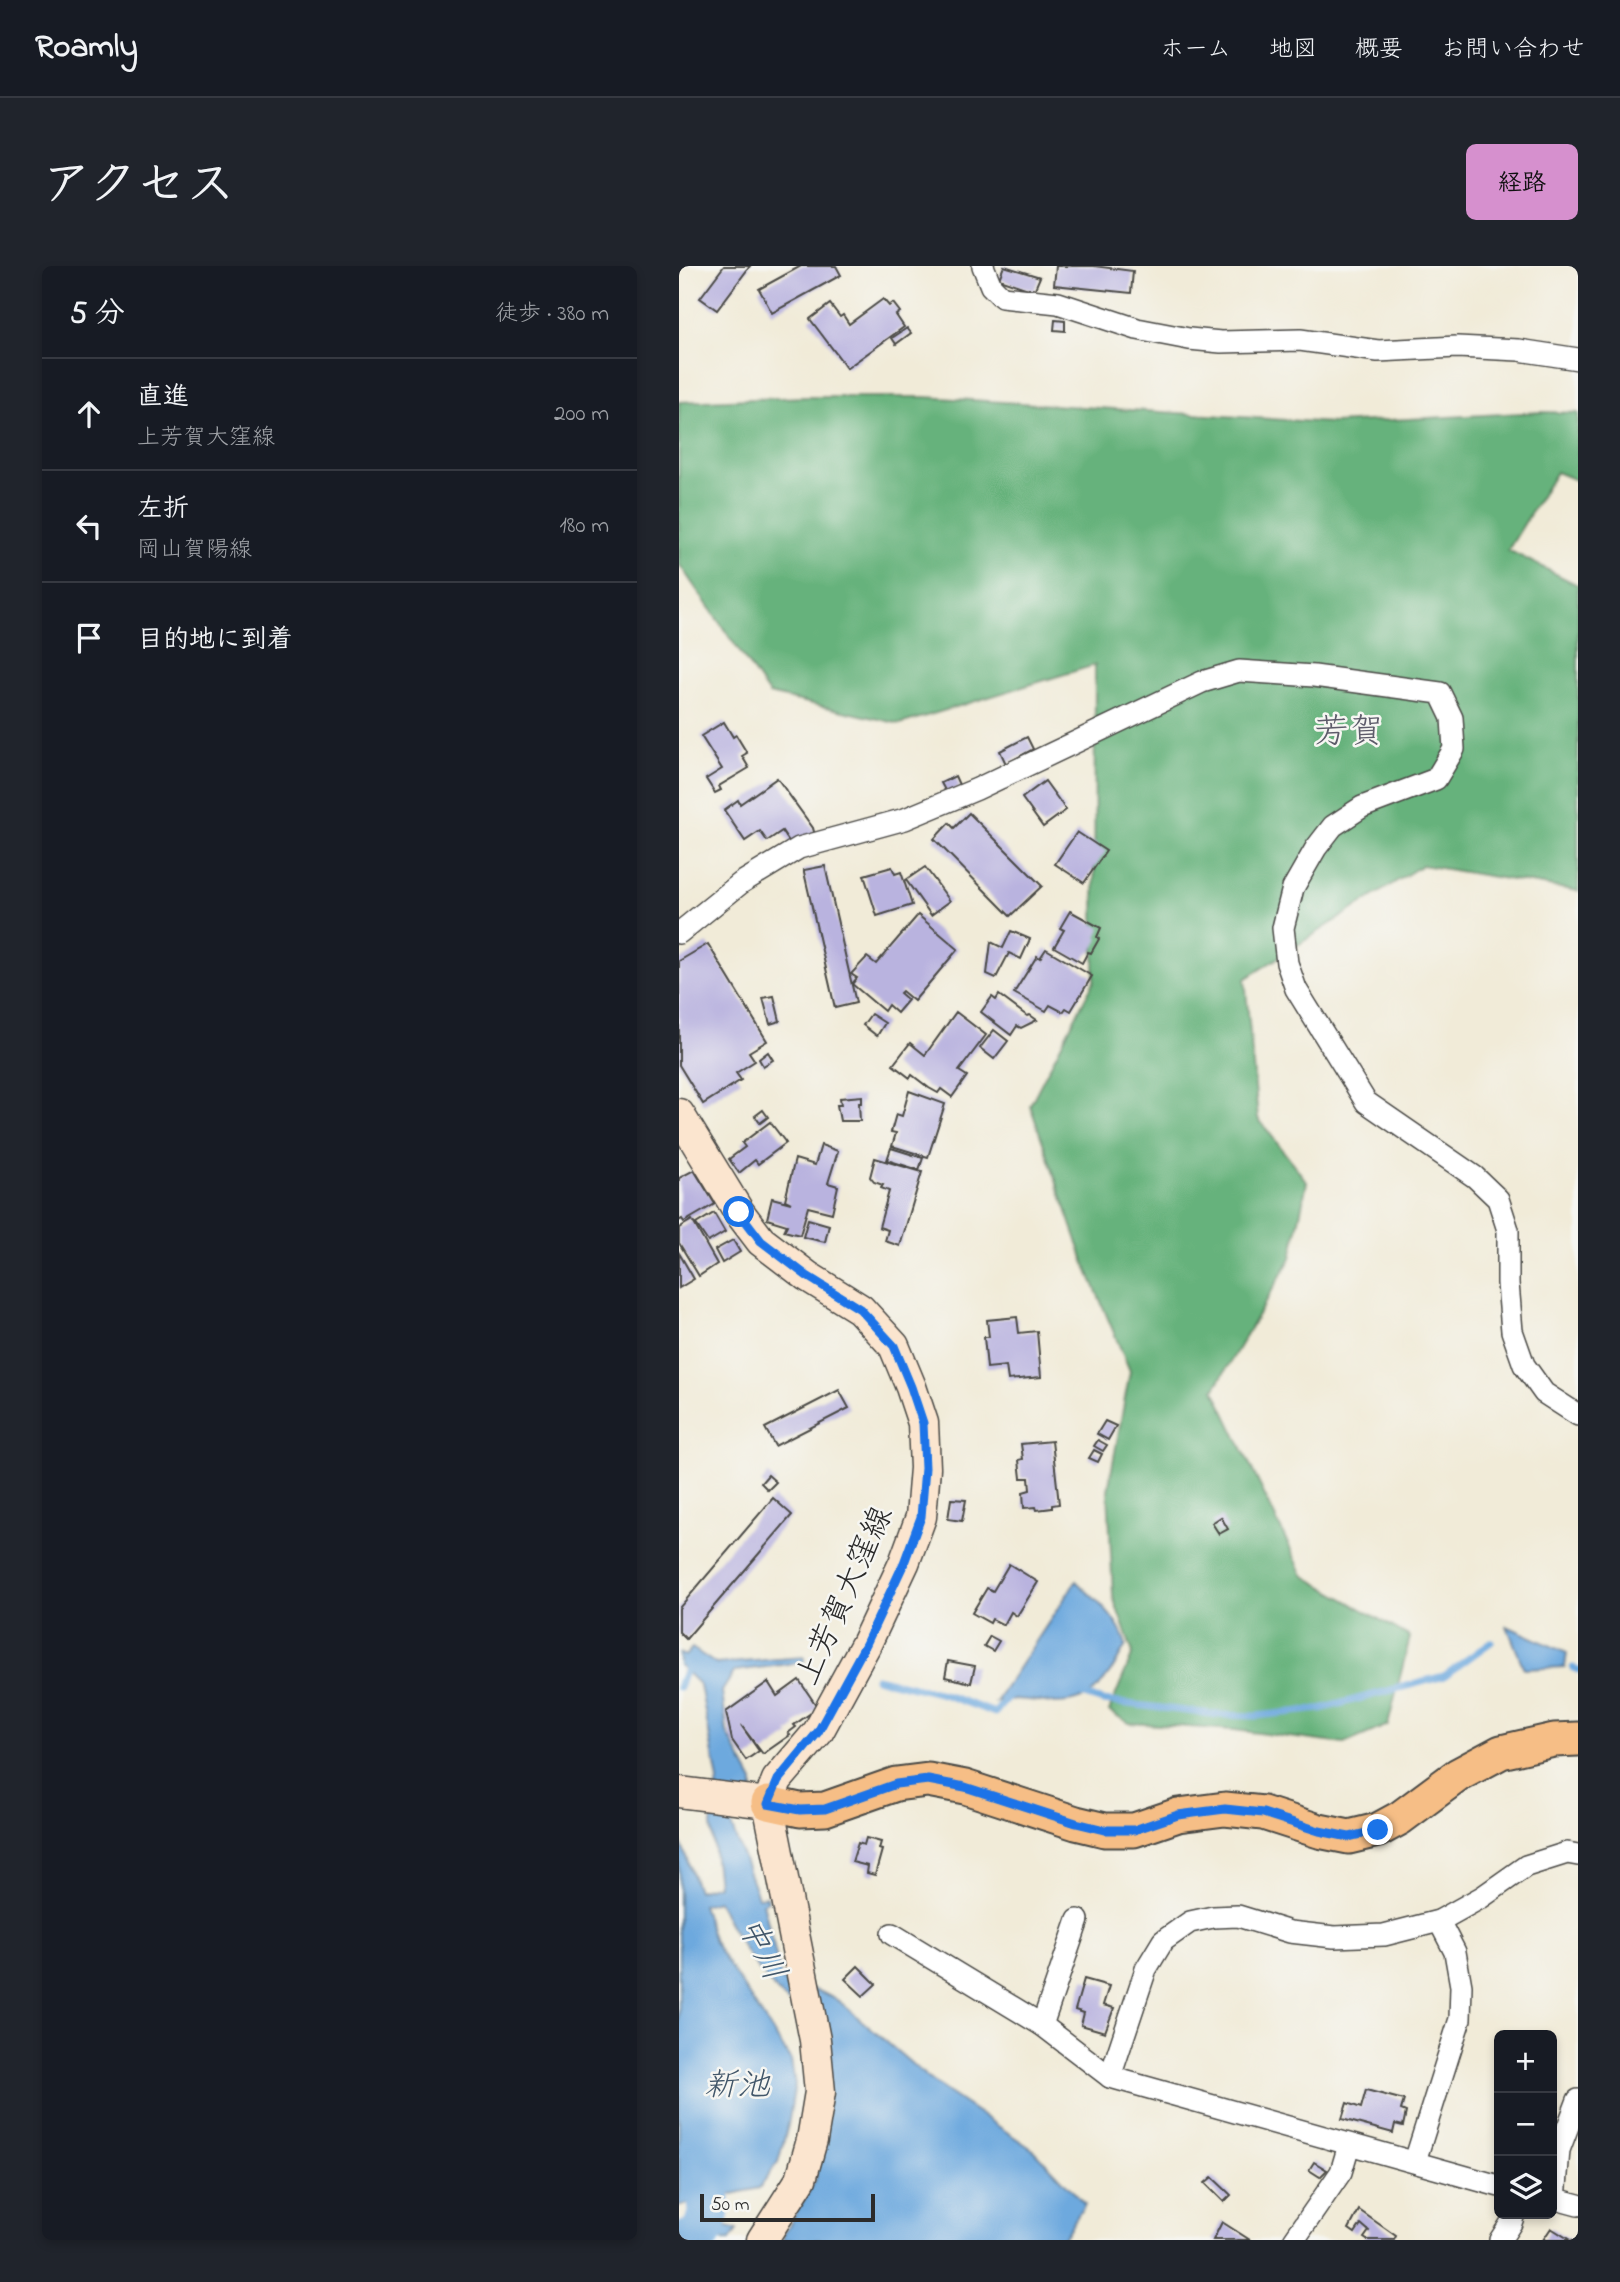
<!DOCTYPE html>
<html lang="ja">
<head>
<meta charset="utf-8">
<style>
  :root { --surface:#171b24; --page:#20242c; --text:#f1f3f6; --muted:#9ea1a6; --line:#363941; --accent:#d690ce }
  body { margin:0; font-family:"Indie Flower","Klee One",sans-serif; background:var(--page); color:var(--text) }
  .controls { position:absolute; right:21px; bottom:21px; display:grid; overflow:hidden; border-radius:10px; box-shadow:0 4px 10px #0003 }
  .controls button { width:63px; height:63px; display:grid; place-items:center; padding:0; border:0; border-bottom:2px solid var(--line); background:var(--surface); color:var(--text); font:35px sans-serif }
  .scale { position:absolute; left:21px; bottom:18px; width:175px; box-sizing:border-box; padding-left:7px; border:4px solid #2b2b2b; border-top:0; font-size:19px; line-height:24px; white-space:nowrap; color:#2b2b2b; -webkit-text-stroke:5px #f6f6f2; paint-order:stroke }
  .stop { position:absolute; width:21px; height:21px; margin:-16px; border:5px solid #1a73e8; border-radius:50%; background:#fff }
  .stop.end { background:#1a73e8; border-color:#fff; box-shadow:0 2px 7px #0008 }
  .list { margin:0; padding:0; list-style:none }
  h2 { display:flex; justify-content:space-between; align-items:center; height:91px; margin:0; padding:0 28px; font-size:30px }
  h2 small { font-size:23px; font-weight:400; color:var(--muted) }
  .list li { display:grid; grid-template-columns:46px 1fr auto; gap:21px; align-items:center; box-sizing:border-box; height:112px; padding:0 28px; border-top:2px solid var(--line) }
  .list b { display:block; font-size:26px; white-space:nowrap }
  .list p { margin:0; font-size:23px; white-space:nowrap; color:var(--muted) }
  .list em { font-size:23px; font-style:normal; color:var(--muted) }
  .icon { flex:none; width:38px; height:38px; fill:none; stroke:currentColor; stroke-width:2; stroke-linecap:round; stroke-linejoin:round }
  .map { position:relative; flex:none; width:899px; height:1974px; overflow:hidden; border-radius:10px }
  header { display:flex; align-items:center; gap:42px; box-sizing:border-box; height:98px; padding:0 35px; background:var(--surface); border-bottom:2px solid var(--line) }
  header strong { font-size:33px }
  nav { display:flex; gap:38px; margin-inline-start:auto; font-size:24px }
  .intro { display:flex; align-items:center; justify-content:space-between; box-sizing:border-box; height:168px; padding:0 42px }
  h1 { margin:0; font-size:49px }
  .button { padding:18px 32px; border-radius:10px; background:var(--accent); color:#111; font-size:24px; font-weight:700 }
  main { display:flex; gap:42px; padding:0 42px }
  aside { flex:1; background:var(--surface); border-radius:10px; box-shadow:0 4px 10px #0003 }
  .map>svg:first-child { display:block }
</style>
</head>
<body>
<header>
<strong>Roamly</strong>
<nav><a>ホーム</a><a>地図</a><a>概要</a><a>お問い合わせ</a></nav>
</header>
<div class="intro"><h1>アクセス</h1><a class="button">経路</a></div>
<main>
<aside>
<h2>5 分<small>徒歩 · 380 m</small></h2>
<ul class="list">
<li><svg class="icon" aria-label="ahead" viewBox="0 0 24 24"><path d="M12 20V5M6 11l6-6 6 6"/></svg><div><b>直進</b><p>上芳賀大窪線</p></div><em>200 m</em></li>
<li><svg class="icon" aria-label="left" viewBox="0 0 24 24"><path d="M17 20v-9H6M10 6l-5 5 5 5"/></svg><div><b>左折</b><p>岡山賀陽線</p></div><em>180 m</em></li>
<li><svg class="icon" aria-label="arrive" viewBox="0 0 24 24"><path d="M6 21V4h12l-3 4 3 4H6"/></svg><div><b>目的地に到着</b></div></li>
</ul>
</aside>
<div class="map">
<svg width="899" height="1974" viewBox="0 0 899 1974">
  <rect width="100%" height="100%" fill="#f6f6f2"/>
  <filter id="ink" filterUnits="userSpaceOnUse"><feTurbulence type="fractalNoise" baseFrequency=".0143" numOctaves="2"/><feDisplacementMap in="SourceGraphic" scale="14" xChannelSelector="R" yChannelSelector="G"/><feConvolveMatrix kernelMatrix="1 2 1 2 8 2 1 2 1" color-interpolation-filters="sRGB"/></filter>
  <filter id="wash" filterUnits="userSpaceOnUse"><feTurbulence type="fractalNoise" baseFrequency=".00686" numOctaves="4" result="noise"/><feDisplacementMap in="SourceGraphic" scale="28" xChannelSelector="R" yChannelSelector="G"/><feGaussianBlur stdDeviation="1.57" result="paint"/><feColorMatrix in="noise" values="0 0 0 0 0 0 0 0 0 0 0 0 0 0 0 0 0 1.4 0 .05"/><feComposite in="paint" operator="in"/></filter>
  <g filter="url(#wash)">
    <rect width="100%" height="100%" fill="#f1ebd8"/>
    <!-- forest -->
    <path fill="#66b27b" stroke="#486e53" stroke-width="2" d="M126 131H246L654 157 862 146 899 147V215L877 206 829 284 899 319V625L743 599 566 713 579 852 628 916 612 992 535 1124 624 1309 731 1371 709 1459 665 1478 555 1464 450 1457 430 1445 454 1387 434 1331 429 1224 451 1105 406 998 351 839 415 715 416 399 221 458 90 428 0 298V136Z"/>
    <!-- water -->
    <g fill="#6da9de" stroke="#4c6a84" stroke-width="2">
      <path d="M397 1315C416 1334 440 1352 447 1379 427 1417 411 1442 365 1436 348 1434 334 1431 317 1436Z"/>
      <path d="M828 1360 888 1387 886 1401 845 1403Z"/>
      <path d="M13 1382 37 1398 125 1391V1396L56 1405 43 1425 48 1467 74 1516V1523L49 1551 79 1631 88 1630 89 1635 84 1637 103 1714 142 1726 160 1735 255 1817 356 1885 406 1938 383 1974H104L105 1968 137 1913 147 1756C136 1750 122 1746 112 1738 85 1717 52 1666 39 1635L23 1639 35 1676 112 1794 116 1819 109 1859 99 1896 80 1922 0 1940V1570L19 1625 39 1619 32 1559 39 1515 21 1419 0 1399V1387L6 1390Z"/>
      <path d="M34 1961H50L58 1964 51 1974H0V1970Z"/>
    </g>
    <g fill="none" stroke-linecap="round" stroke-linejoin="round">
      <!-- stream -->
      <g stroke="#6da9de" stroke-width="7">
        <path d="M894 1402 899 1404"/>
        <path d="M197 1412 264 1428 316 1447 331 1428"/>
        <path d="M0 1421 9 1398"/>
        <path d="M402 1428 424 1435 541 1449 577 1450 641 1443 765 1410 812 1376"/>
      </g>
      <!-- river -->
      <path stroke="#6da9de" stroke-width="42" d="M11 1974C41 1965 28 1902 25 1879"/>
    </g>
    <g id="blocks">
      <!-- building -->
      <g fill="#b9b3df">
        <path d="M45 0H71L38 44 21 32Z"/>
        <path d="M122 0H157L162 9 93 47 80 23Z"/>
        <path d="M325 0 361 11 355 25 320 13Z"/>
        <path d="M377 0H415L454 5 452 27 375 19Z"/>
        <path d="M204 33 210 40 214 37 221 46 217 49 225 61 168 102 131 53 151 38 161 51 164 49 170 58Z"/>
        <path d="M376 54 386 55V65L375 64Z"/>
        <path d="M228 62 232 67 217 78 213 72Z"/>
        <path d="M45 456 54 471 57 469 68 487 63 490 70 502 40 520 42 524 36 527 27 513 43 503 22 470Z"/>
        <path d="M348 471 354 483 327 498 321 485Z"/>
        <path d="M276 510 281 521 268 528 262 517Z"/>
        <path d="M98 512 134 562 139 582 113 580 103 565 88 575 81 565 66 575 45 544 59 534 61 538Z"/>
        <path d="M366 515 387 544 364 561 343 532Z"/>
        <path d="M290 547 363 620 331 650 255 573 270 557 275 562Z"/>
        <path d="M398 566 427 585 405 617 376 598Z"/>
        <path d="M146 600 177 737 156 742 125 606V604Z"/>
        <path d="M213 601 216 608 222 606 233 639 198 650 185 609Z"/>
        <path d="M246 601 271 635 252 649 227 614Z"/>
        <path d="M391 645 422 662 418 671 420 673 412 687 409 686 403 697 375 681 385 664 381 662Z"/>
        <path d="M239 649 279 683 235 735 223 725 221 727 229 734 218 747 209 739 205 745 173 718 178 712 172 708 188 691 197 698Z"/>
        <path d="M332 665 351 673 342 693 330 687 317 712 308 708 312 676 324 682Z"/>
        <path d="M29 678 88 775 70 786 76 795 57 807 62 814 24 838 0 799V695Z"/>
        <path d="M367 683 413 710 392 745 387 742 384 746 371 739 367 745 335 727 358 690 361 692Z"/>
        <path d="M320 729 348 750 351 749 358 754 342 762 338 760 332 769 302 746 313 731 317 734Z"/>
        <path d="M95 730 101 755 91 758 84 732Z"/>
        <path d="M277 746 307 769 280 805 288 810 273 831 262 823 259 827 250 822 233 809 231 812 214 799 231 777 246 789Z"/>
        <path d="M192 748 206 757 198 770 184 759Z"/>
        <path d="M315 764 329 775 315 793 301 782Z"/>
        <path d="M89 786 94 794 84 800 80 793Z"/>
        <path d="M230 825 266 838 249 891 213 880 217 867 212 866 217 848 223 850Z"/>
        <path d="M183 830V837H180L181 855H161L158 839H162L161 832Z"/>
        <path d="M84 844 89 851 81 857 76 850Z"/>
        <path d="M91 856 107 877 79 898 76 894 60 907 50 893 66 881 63 877Z"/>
        <path d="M142 879 159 885 149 917 159 920 153 947 129 941 121 969 105 965 108 959 88 953 93 932 112 937 106 934 116 893 136 899Z"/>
        <path d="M212 882 244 892 240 904 208 894Z"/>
        <path d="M196 892 243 906 221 980 206 975 209 964 200 961 210 925 202 922 204 919 195 916 191 911Z"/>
        <path d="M15 904 36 938 5 956 3 953 0 955V912Z"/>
        <path d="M35 947 46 966 29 976 17 958Z"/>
        <path d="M129 953 150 959 146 976 124 971Z"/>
        <path d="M13 954 38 998 20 1010 0 977V962Z"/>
        <path d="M54 974 61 986 43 997 36 984Z"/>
        <path d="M0 987 15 1013 0 1022Z"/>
        <path d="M338 1051 340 1067 358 1065 362 1111 329 1114 327 1100 308 1102 305 1071H310L308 1054Z"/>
        <path d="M160 1124 170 1142 96 1180 86 1162Z"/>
        <path d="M426 1155 437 1160 429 1174 418 1168Z"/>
        <path d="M419 1174 428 1179 424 1185 415 1180Z"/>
        <path d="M373 1175 380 1238 373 1239V1242L358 1244 357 1241 345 1242 344 1226 351 1224 350 1212H342L340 1194 344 1193 342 1178Z"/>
        <path d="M415 1184 423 1188 419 1196 410 1192Z"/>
        <path d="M89 1209 97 1216 89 1224 82 1217Z"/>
        <path d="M94 1232 113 1249 7 1373 0 1366V1342Z"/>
        <path d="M272 1233 287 1234 283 1255 269 1253Z"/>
        <path d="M542 1251 549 1263 540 1268 533 1257Z"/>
        <path d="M330 1298 359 1316 338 1350 332 1346 325 1359 313 1353 311 1357 293 1347 308 1322 314 1325Z"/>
        <path d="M311 1370 320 1375 314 1385 305 1380Z"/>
        <path d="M269 1395 296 1400 292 1417 266 1411Z"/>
        <path d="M120 1414 139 1442 115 1459 117 1461 109 1467 111 1469 84 1488 62 1459 80 1485 67 1494 53 1474 47 1446 89 1416 98 1430Z"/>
        <path d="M187 1572 202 1576 200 1583 203 1584 196 1609 188 1607 189 1600 173 1596 179 1577 185 1579Z"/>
        <path d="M179 1700 197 1718 184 1730 166 1713Z"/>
        <path d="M405 1713 430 1720 424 1739 435 1742 426 1766 402 1759 405 1747 396 1744Z"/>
        <path d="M687 1824 725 1834 722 1844 727 1846 724 1860 716 1858 714 1867 663 1853 668 1837 682 1842Z"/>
        <path d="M635 1896 648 1904 641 1911 630 1904Z"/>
        <path d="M533 1911 552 1929 545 1936 526 1917Z"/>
        <path d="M680 1944 717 1970 715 1974H688L685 1972 690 1965 682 1958 676 1967 670 1963Z"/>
        <path d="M543 1956 571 1974H534Z"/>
        <path d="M872 1962 891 1974H864Z"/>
      </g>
    </g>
  </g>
  <g filter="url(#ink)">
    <use href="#blocks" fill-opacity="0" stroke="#494845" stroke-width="2"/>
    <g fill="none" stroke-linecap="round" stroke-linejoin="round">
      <defs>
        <g id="street">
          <path d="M304 0 312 20 323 31 379 37 458 63 510 73 542 76 621 74 699 85 778 81 840 84 899 93"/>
          <path d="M0 667 62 617 120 582 226 553 298 523 523 416 560 405 635 410 761 427 773 452 775 483 757 513 683 541 654 560 637 582 614 622 604 662 608 697 617 723 687 836 796 911 819 933 829 964V1017L833 1065 845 1099 865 1127 899 1149"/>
          <path d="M213 1668 363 1759 431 1811 820 1920"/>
          <path d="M363 1759 399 1654"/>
          <path d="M431 1811 467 1703 484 1675 511 1656 534 1651 559 1650 611 1666 655 1671 705 1669 760 1655 803 1631 847 1600 888 1587 899 1589"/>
          <path d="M736 1895 781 1753 782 1720 776 1686 760 1655"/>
          <path d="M873 1932 899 1939"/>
          <path d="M876 1933 880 1884 899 1834"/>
          <path d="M615 1974 662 1906 670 1879"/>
          <path d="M821 1974 832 1957 835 1948"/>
        </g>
        <g id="secondary">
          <path d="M0 848 60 946 82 975 128 1010 181 1043 215 1080 232 1121 244 1157 246 1202 242 1251 225 1297 187 1378 139 1466 98 1514 89 1537"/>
          <path d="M0 1526 89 1537"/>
          <path d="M83 1974 122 1913 133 1874 141 1826 136 1774 89 1537"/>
        </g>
        <path id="primary" d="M89 1537 121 1544 146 1543 217 1518 249 1514 286 1521 397 1557 426 1564H455L499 1549 546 1543 584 1547 640 1565 670 1571 699 1564 721 1552 779 1509 822 1486 875 1474 899 1473"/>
      </defs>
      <!-- street casing -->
      <use href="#street" stroke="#494845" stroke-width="24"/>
      <!-- secondary casing -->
      <use href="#secondary" stroke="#494845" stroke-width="33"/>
      <!-- primary casing -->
      <use href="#primary" stroke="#494845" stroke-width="37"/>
      <!-- street -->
      <use href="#street" stroke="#fff" stroke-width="21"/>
      <!-- secondary -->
      <use href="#secondary" stroke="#fbe5cf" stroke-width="30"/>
      <!-- primary -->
      <use href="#primary" stroke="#f6be86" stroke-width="33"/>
    </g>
  </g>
  <g fill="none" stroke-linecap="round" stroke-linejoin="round" filter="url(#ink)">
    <!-- route -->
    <path stroke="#1a73e8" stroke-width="9" d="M60 946 82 975 128 1010 181 1043 215 1080 232 1121 244 1157 246 1202 242 1251 225 1297 187 1378 139 1466 99 1514 89 1538 121 1544 146 1543 217 1518 249 1514 286 1521 397 1557 426 1564H455L499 1549 546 1543 584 1547 640 1565 670 1571 699 1564"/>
  </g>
  <g text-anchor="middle" stroke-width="5" stroke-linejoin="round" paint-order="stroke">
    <!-- street labels -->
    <g font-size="32" fill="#2b2b2b" stroke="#f6f6f2">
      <text transform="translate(164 1329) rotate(-66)" y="11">上芳賀大窪線</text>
    </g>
    <!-- water labels -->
    <g font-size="33" font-style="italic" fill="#42576a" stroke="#f6f6f2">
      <text transform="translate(85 1682) rotate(63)" y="12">中川</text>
      <text x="58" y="1829">新池</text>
    </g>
    <!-- quarter labels -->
    <g font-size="35" fill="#5d5b6a" stroke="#f6f6f2">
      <text x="670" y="476">芳賀</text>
    </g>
  </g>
</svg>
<div class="controls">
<button>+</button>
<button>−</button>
<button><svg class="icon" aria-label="layers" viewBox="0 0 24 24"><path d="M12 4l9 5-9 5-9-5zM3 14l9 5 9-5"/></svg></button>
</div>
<div class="scale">50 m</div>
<div class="stop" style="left:60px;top:946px"></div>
<div class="stop end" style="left:699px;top:1564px"></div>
</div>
</main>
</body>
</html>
